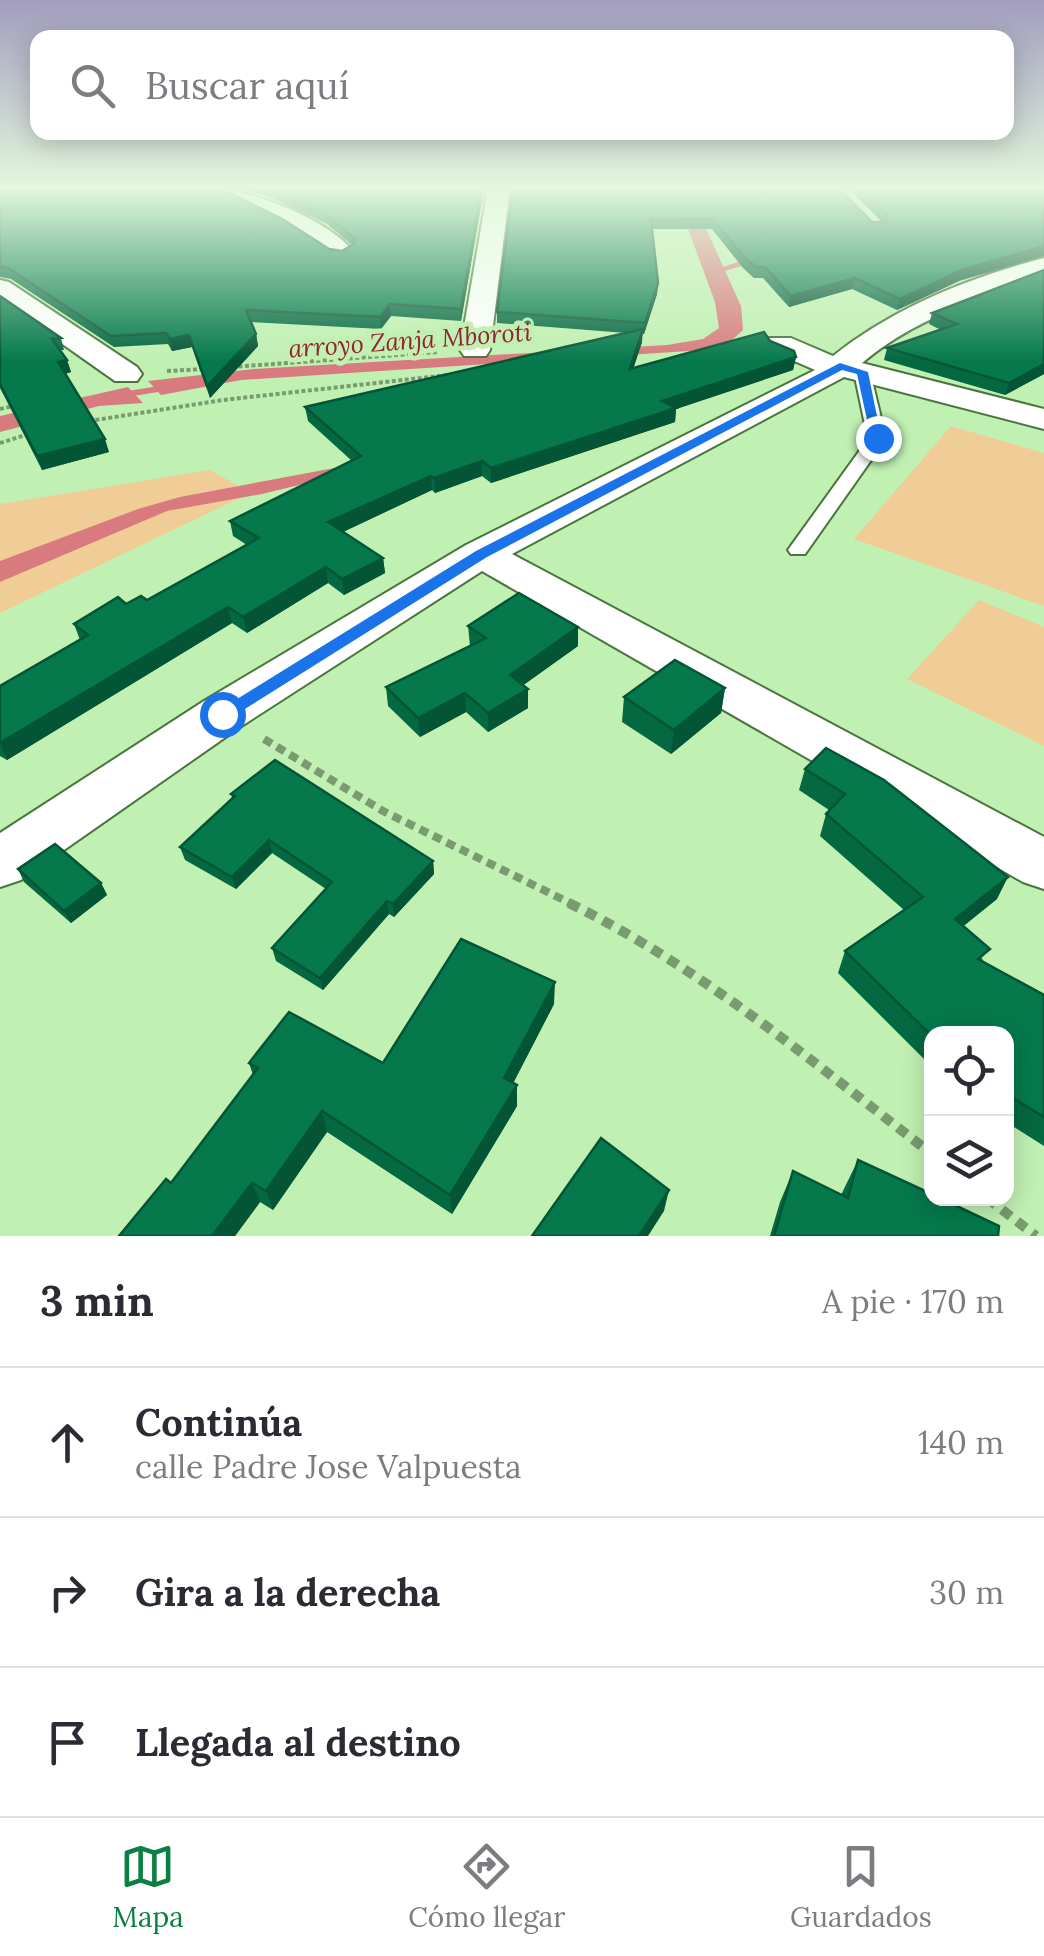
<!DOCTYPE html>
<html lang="es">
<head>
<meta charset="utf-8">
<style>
  :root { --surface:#fff; --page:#f7f7f7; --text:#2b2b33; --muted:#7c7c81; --line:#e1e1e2; --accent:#0b8043 }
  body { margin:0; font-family:Lora,serif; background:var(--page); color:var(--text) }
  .controls { position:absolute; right:30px; bottom:30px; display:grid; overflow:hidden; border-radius:20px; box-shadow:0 5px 25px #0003 }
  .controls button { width:90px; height:90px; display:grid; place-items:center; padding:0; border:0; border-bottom:2px solid var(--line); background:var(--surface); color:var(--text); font:50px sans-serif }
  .stop { position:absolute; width:30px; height:30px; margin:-22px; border:8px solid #1a73e8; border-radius:50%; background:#fff }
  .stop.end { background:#1a73e8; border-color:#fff; box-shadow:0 2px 10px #0008 }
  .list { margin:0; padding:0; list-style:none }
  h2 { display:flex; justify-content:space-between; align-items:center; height:130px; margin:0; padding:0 40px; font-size:42px }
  h2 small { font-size:32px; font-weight:400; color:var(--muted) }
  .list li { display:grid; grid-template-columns:65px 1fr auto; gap:30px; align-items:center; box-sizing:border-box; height:150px; padding:0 40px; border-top:2px solid var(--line) }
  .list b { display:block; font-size:38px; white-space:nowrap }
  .list p { margin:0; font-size:32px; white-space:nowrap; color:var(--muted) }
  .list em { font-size:32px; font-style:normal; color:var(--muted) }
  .icon { flex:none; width:55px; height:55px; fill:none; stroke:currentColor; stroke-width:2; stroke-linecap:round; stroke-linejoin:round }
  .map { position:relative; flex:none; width:1044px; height:1236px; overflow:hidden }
  .search { position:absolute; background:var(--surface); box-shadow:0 5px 25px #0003; left:30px; right:30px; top:30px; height:110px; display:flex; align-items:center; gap:25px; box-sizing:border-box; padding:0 35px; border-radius:20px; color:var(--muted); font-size:38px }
  .sheet { height:580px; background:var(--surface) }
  nav { display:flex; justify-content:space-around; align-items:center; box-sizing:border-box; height:140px; border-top:2px solid var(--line); background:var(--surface); font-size:28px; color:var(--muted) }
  nav a { display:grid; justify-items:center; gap:5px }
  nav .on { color:var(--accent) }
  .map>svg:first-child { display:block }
</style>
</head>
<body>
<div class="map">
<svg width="1044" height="1236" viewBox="0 0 1044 1236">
  <rect width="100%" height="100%" fill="#c1f0b3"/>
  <!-- green -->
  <g fill="#f0cd96">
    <path d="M951 426 1044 453V606L854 539Z"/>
    <path d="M210 470 250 493 0 613V504Z"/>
    <path d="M979 600 1044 627V746L907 679Z"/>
  </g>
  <!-- water -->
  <g fill="#d97b7e">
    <path d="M704 224 741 306 743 330 732 340 704 350 241 380 161 395 148 381 254 369 667 345 703 339 719 328 715 302 687 226Z"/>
    <path d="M128 387 143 403 99 406 0 432V416Z"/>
    <path d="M345 466 344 474 262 494 167 511 0 582V561L138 509 180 497Z"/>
  </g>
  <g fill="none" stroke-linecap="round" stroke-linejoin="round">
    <!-- stream -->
    <g fill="#d97b7e" fill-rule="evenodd">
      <path d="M758 255 762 258 761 260 712 275 708 272Z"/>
      <path d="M172 384 177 387 176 389 115 399 110 396 115 393Z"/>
    </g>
    <defs>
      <path id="service" d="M862 367 870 372 886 439 805 554H791L788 550 868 439 854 372Z"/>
      <g id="minor">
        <path d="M206 188C247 187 327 219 353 251L341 258 332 256 287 227Z"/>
        <path d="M488 188H510L490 350 486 356H464L460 350Z"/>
        <path d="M1044 258V275C980 299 915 318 862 363L1044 409V429L844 377 512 554 1044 837V889L1023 882 482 571 240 727 21 880 0 887V833L204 701 466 545 815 370 769 350 765 344 769 338H791L833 356C893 308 970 277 1044 258Z"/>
        <path d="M0 280 9 282 137 367 142 374 137 381H115L0 300Z"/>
      </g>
    </defs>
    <!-- service casing -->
    <use href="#service" stroke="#4b753e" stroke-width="4"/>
    <!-- minor casing -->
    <use href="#minor" stroke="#4b753e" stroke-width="4"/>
    <!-- path-far2 -->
    <g stroke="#799b6f" stroke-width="4" stroke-dasharray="4 2.5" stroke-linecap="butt">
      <path d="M232 367 439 352"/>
      <path d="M167 371 204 369"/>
      <path d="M0 409 14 406"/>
      <path d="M89 421 223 400 448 375"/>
      <path d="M0 443 32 433"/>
    </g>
    <!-- path-far1 -->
    <path stroke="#799b6f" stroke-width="8" stroke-dasharray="9 6" stroke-linecap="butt" d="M264 739 383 811 574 905"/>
    <!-- path -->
    <g stroke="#799b6f" stroke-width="10" stroke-dasharray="11 8" stroke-linecap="butt">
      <path d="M569 903C702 968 815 1064 932 1154"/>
      <path d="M987 1198 1036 1236"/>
    </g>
    <!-- service -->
    <use href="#service" fill="#fff" fill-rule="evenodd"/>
    <!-- minor -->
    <use href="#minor" fill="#fff" fill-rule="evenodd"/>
  </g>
  <!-- wall -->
  <g fill="#046841">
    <path d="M0 188 342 251 352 245 327 224 265 195 234 188H484L461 321 391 316 381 329 251 322 256 334 258 346 210 398 192 347 172 351 168 344 114 347 11 279 0 277Z"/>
    <path d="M513 188 872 222H882L848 188H1044L959 281 897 310 852 289 789 307 763 278H754L743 268 712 229H652L658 283 657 294 644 334H642V342L633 368 770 341 796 357 793 370 676 409 675 422 491 483 482 476 435 493 432 490 343 532 383 558 385 573 344 595 328 583 247 633 232 623 7 760 0 756V686L80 640 74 624 126 604 147 600 247 545 233 536 230 521 352 461 308 421 305 407 626 333 497 323V312Z"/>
    <path d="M1044 270V374L1005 395 884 360 887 348 941 330 929 324 932 313Z"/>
    <path d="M0 296 61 338 64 350H60L67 360 71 372 65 374 109 452 42 470 0 388Z"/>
    <path d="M468 626 578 627V646L523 685 528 708 488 732 466 712 420 737 388 706 386 687 470 646Z"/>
    <path d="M725 688 721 713 671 754 622 722 624 697Z"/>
    <path d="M826 748 997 899 963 926 984 962 1044 995V1146L1006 1122V1034H932V1067L838 973 845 951 904 910 820 836 826 814 829 810 799 790 805 769Z"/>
    <path d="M231 794 433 861 434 874 394 917 389 914 323 990 276 961 272 948 326 889 272 853 236 889 185 860 180 847 232 798Z"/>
    <path d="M18 869 101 883 107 895 71 923 24 882Z"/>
    <path d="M554 1004 513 1083 517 1106 452 1214 327 1132 273 1210 260 1202 235 1236H119L171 1183 253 1075 249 1063H383Z"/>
    <path d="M858 1160 998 1236H770L780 1202 793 1171 841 1195Z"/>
  </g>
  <!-- shaded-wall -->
  <g fill="#045535">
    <path d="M482 188H484L461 321V309Z"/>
    <path d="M1044 246V256L959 281 897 310 900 299 962 270Z"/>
    <path d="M855 278 852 289 789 307 791 296Z"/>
    <path d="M658 283 657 294 644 334 645 323Z"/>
    <path d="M390 304 391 316 381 329 380 317Z"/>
    <path d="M643 329 642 342 629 382 630 369Z"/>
    <path d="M256 334 258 346 210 398 207 386Z"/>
    <path d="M189 335 192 347 172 351 170 339Z"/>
    <path d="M796 357 793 370 676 409 675 422 491 483V468L662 401Z"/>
    <path d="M67 360 71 372 61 375 58 362Z"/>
    <path d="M1044 364V374L1005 395 1009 383Z"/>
    <path d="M105 439 109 452 42 470 37 456Z"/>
    <path d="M482 461V476L435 493 434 478Z"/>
    <path d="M431 476 432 490 330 538 328 522Z"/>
    <path d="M383 558 385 573 344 595 342 579Z"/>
    <path d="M326 567 328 583 247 633 243 617Z"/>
    <path d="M228 607 232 623 7 760 0 743Z"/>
    <path d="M578 627V646L511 694 510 675Z"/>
    <path d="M725 688 721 713 671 754 674 730Z"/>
    <path d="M528 689V708L488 732V713Z"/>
    <path d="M465 693 466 712 420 737 418 718Z"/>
    <path d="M269 840 272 853 236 889 232 877Z"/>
    <path d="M433 861 434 874 394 917 393 904Z"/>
    <path d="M1008 877 997 899 945 941 955 919Z"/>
    <path d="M101 883 107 895 71 923 64 911Z"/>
    <path d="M387 901 389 914 323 990 320 978Z"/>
    <path d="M555 982 554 1004 505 1099 504 1078Z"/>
    <path d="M517 1085V1106L452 1214 450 1195Z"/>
    <path d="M322 1111 327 1132 273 1210 266 1191Z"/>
    <path d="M252 1183 260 1202 235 1236H212Z"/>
    <path d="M669 1190 664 1211 648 1236H639Z"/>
  </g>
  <!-- building -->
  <g fill="#05794c" stroke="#045535" stroke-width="2.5">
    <path d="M0 188H220L284 220 329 249 342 251 354 244 355 238 326 215 267 188H482L461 309 390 304 380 317 246 310 256 334 207 386 189 335 170 339 166 333 111 336 8 268 0 267Z"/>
    <path d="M513 188H838L872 222H886L887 215 859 188H1044V246L962 270 900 299 855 278 791 296 765 267H756L744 257 713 219 651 220 658 283 645 323 497 312Z"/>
    <path d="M1044 270V364L1009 383 887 348 957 324 932 313Z"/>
    <path d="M0 296 61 338 52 339 67 360 58 362 105 439 37 456 0 384Z"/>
    <path d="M643 329 630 369 764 332 770 341 794 351 796 357 662 401 676 408 491 468 482 461 434 478 431 476 328 522 383 558 342 579 326 567 243 617 228 607 0 743V686L88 635 74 624 118 597 126 604 141 596 147 600 259 538 230 521 361 456 305 407Z"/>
    <path d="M519 593 578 627 510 675 528 689 488 713 465 693 418 718 386 687 486 638 468 626Z"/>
    <path d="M675 660 725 688 674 730 624 697Z"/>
    <path d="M826 748 884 780 1008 877 955 919 990 949 978 959 1044 995V1117L1006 1094V1034H932V1036L845 951 923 897 826 814 845 794 805 769Z"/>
    <path d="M275 760 433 861 393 904 387 901 320 978 272 948 332 882 269 840 232 877 180 847 235 796 231 794Z"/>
    <path d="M55 844 101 883 64 911 18 869Z"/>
    <path d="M461 939 555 982 504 1078 517 1085 450 1195 322 1111 266 1191 252 1183 212 1236H119L166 1179 171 1183 258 1068 249 1063 289 1012 383 1063Z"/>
    <path d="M601 1138 669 1190 639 1236H532Z"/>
    <path d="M858 1160 932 1194V1198H940L999 1226 998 1236H774L793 1171 848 1198Z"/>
  </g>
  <!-- sky -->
  <linearGradient id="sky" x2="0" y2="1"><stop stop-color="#a29dbe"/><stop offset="0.52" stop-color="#e3f8dd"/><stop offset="1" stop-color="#e3f8dd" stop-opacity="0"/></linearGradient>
  <rect width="1044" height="361" fill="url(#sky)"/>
  <!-- route -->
  <path fill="#1a73e8" d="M840 363 868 372 882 441 871 438 857 374 842 370 487 557 229 719H216L213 714 476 551Z"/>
  <g text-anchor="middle" stroke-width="10" stroke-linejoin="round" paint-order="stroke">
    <!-- far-water labels -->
    <g font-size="25" font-style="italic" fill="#932332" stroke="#c1f0b3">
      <text transform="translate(410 340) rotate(-4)" y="9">arroyo Zanja Mboroti</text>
    </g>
  </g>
</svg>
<div class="controls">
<button><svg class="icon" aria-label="locate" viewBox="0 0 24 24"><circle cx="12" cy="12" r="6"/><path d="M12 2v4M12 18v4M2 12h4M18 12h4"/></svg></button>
<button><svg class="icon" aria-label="layers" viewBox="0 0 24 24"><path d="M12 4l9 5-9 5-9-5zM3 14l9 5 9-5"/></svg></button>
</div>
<div class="stop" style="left:222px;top:714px"></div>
<div class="stop end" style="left:878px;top:438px"></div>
<div class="search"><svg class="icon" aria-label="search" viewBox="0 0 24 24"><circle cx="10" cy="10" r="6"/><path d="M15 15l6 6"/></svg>Buscar aquí</div>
</div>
<section class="sheet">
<h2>3 min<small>A pie · 170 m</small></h2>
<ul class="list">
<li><svg class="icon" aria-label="ahead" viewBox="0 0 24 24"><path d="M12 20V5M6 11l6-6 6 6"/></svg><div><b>Continúa</b><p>calle Padre Jose Valpuesta</p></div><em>140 m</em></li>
<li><svg class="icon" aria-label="right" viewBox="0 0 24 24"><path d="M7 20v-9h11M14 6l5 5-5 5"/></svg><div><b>Gira a la derecha</b></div><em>30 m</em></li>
<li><svg class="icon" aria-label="arrive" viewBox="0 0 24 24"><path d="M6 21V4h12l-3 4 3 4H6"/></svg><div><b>Llegada al destino</b></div></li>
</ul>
</section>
<nav>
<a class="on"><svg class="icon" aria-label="map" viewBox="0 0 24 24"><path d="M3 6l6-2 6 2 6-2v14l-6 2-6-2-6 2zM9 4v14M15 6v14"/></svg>Mapa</a>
<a><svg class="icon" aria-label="directions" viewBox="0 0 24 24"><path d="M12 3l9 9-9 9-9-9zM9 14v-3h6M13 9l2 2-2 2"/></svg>Cómo llegar</a>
<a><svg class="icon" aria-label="saved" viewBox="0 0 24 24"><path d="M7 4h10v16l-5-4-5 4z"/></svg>Guardados</a>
</nav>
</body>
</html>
